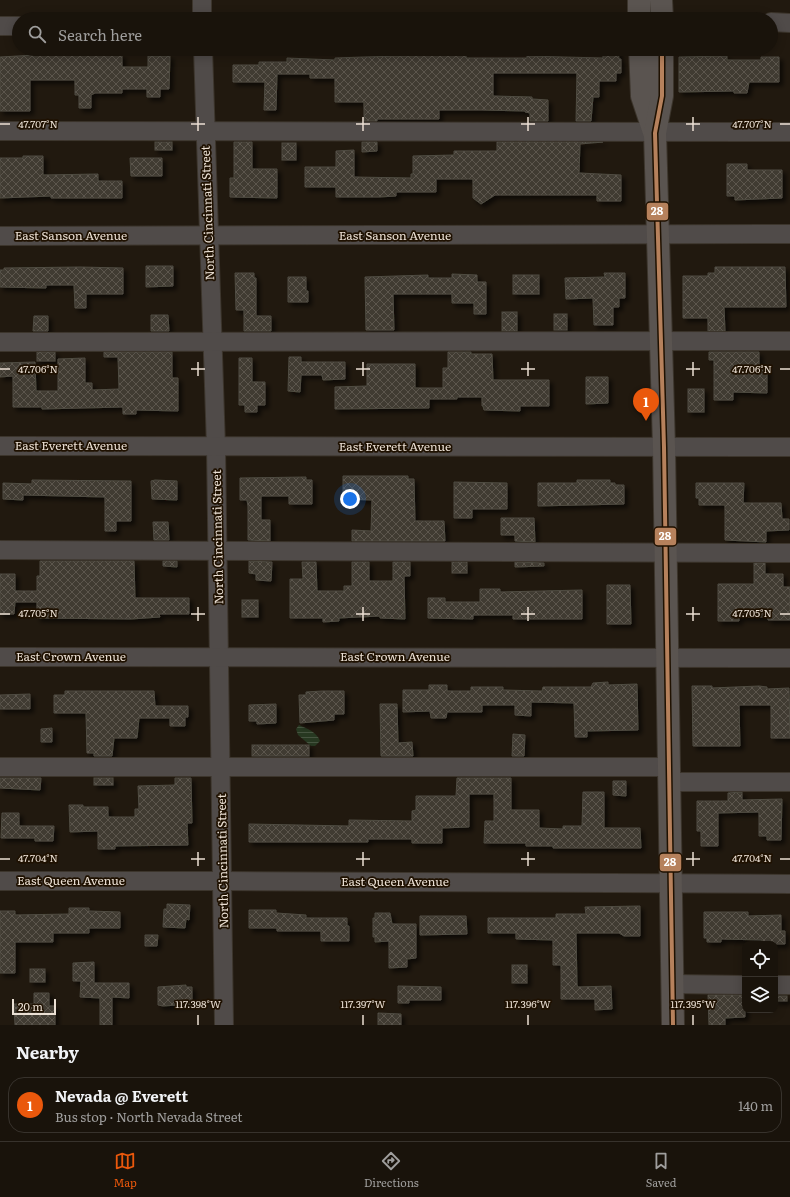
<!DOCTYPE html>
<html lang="en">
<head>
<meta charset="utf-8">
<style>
  :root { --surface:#19130b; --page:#221c14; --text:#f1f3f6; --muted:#9f9e9d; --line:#37322c; --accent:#ea580c }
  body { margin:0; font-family:Literata,serif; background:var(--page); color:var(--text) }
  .controls { position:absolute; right:12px; bottom:12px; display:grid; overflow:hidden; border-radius:8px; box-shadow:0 2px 10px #0003 }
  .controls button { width:36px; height:36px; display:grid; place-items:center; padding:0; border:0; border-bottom:1px solid var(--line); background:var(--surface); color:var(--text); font:20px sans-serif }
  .scale { position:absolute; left:12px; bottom:10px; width:44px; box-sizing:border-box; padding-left:4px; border:2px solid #ebe0d4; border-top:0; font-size:11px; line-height:14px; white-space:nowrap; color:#ebe0d4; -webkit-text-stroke:3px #1f1101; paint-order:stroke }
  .you { position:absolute; left:350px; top:499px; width:14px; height:14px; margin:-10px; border:3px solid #fff; border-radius:50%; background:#1a73e8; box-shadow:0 0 0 6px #1a73e833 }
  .badge { display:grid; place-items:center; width:26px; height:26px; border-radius:50%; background:var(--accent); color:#fff; font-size:13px; font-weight:700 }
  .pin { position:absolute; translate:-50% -33px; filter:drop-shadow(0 1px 2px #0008) }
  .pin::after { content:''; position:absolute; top:21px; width:14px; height:12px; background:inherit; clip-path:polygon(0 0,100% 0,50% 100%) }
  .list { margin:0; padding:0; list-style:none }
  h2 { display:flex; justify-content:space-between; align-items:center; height:52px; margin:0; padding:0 16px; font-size:17px }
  h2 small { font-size:13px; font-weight:400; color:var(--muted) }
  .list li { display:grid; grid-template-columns:26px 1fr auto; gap:12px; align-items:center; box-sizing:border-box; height:56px; margin:0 8px 8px; padding:0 8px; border:1px solid var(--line); border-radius:16px }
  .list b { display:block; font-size:15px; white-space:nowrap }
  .list p { margin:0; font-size:13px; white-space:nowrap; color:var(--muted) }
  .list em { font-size:13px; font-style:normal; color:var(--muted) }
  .icon { flex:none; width:22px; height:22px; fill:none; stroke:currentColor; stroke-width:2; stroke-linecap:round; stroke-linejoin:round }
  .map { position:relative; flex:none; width:790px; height:1025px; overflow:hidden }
  .search { position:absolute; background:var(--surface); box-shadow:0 2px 10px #0003; left:12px; right:12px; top:12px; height:44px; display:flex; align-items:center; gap:10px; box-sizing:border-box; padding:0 14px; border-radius:22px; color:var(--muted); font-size:15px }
  .sheet { height:116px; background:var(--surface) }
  nav { display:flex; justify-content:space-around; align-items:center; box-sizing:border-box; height:56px; border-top:1px solid var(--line); background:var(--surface); font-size:11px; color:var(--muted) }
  nav a { display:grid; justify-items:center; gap:2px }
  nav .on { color:var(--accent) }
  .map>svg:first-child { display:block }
</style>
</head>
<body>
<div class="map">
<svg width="790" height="1025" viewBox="0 0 790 1025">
  <defs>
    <pattern id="water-rules" width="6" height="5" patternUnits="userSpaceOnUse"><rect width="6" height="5" fill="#273821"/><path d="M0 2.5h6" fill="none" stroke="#465440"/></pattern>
    <pattern id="building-cross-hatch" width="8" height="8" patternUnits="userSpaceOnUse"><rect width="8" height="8" fill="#403a31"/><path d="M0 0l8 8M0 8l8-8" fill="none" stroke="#5c564e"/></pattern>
    <filter id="shadow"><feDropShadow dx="3.5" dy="3.5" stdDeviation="2" flood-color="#0009"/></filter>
  </defs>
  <rect width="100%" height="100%" fill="#21190f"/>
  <!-- water -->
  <path fill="url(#water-rules)" d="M299 725C306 728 317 732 320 741L315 746H311L298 735 296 729Z"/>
  <!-- building -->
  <g fill="url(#building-cross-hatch)" stroke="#4f4c42" filter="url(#shadow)">
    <path d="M606 51H618L619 59H621V73H616V81H599V97H593L591 121H576L577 73H493V96L532 97V99L548 100V121H530V113L525 112V111L481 110H439V119H377V121H364V102H335V78H310V74H277L276 110H264L265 82H233V65H259V62H287V58L335 60V58L363 57 443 55H466V58H527V56L603 58V54H606Z"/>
    <path d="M36 55H122V67H148V56H170L169 89H160V97H147V89H122V93H95L91 95V108H79V95H75V80H30V111H0V57Z"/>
    <path d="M727 56V60H761V57H779V82H749L747 93H734V91L679 92V57Z"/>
    <rect x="155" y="142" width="17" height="8"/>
    <path d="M234 142H252V169H277V198L230 197V178H234Z"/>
    <path d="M362 142H377V151L362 152Z"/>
    <path d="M497 142H603L580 144 579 173 621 175V201H597V195H495L481 204 473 198V179H436V192H396V196L379 197H336V187H305V167H336V151L354 150V177L411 178V174H413V156L454 155V151H497Z"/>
    <rect x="282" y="143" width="14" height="17"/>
    <path d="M23 156H43V175L98 174V181H122V198H51V196L0 198V158H23Z"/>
    <path d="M130 158H162V176H131Z"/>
    <path d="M727 164H747V170H782V198L735 200V196H727Z"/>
    <path d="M146 266H173V286L146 287Z"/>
    <path d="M80 267 123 268V294H86V308H75L74 285H46V288L0 287V270H4V268Z"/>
    <path d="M715 267H785L786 307H724L725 331H708V318H683V276H708V273H715Z"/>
    <path d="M235 273H254V278H256V316H271V331H244V310H236Z"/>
    <path d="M604 273H625V298H619V307H613V325H594L593 298 566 299 565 278 605 277Z"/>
    <path d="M452 274 477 275V282H486V314H474V303H452V294H393L394 330H366L365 277 428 275V278H452Z"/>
    <rect x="513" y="275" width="26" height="19"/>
    <path d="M288 277H306V291H308V302H288Z"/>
    <rect x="502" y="312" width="15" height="19"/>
    <rect x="554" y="314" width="13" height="16"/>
    <path d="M151 315H168L169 331H151Z"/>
    <path d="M34 316H48V331H33Z"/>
    <rect x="37" y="352" width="18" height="9"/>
    <path d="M104 352H172V378H178V411L136 410V414H123V407L42 409V407H13V376L0 377V363L35 362 36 391H58V359L85 358V383H92V390L119 389 118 357H104Z"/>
    <path d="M448 352H471V354H492L493 380H549V406H520V411L484 410 483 406H482V397H457V399H429V408L335 409V387L367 386V364H415V388H443V368H448Z"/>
    <path d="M709 352H759V366H767V393L733 392V400H714V360H709Z"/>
    <path d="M289 357H301V362H345V379L323 380 322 375H301L300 392 288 391Z"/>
    <path d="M239 358H252V382H265V405H257V412H245V405H239Z"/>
    <path d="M586 377H608V403L586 404Z"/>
    <rect x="688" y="389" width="16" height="23"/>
    <path d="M343 476H408V479H414L415 521H444L445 541H352V530L371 531 372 500 343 499Z"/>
    <path d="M306 477V480H312V504H289V496H261V520H270V541L248 540V506L247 500H240V478Z"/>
    <path d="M32 480 131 481V521H116V531H105V497L23 495V500L3 499V483L32 484Z"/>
    <path d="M155 480 177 481V500L152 499 151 481Z"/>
    <path d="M577 480H610V483H615V485H624V504L538 506V483H577Z"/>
    <path d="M454 482 507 483V509H472V518H454Z"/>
    <path d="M696 483H744L743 503H781L782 519H789V530L766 531V542L725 540V505H699V498H696Z"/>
    <path d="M501 518H534L535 542 515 541V535H501Z"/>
    <path d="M153 522H168L169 540H154Z"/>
    <path d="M40 561H134L135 598H189V614H159L160 617 131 619 37 618V602H15L14 614H0V574H15V591H37V576H40Z"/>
    <path d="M163 561H177V567L163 566Z"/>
    <path d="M249 561 272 562 271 581 256 580V574L249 573Z"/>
    <path d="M302 562H316L317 591H344V586H352V562H369V581H393V562H410V576H404L405 619 380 618V616L339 618V621L323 622V618H290V579H303Z"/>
    <rect x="452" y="562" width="15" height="11"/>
    <path d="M515 562 544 563V566L515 567Z"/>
    <path d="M754 563H765V574H783V587H790V620H768V617H739V621H718V584H754Z"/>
    <path d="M607 585H630L631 624H607Z"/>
    <path d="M480 589H500V592L582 590V619H513V615H473V619L428 618V598H445V602H480Z"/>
    <rect x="242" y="600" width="16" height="17"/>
    <path d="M608 682V685L637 684 638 730 587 731V737H575L574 703 531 702V716L515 715V705H482V712H447L446 718H431L430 711 403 712V690H429V685H447V691H471V687H503V690L542 691 543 687H591L593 683Z"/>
    <path d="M692 686H712V688L759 686 767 687V689L789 688 790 738H771V705H739L740 746H693Z"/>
    <path d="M65 691H154L155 706H188V717H185V726H170V718H139L137 738H114L112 756H94V753H87L86 713H54V695H65Z"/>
    <path d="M322 691H344V714H334V720L300 723 299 695H306V692Z"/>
    <path d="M30 694V709H0V695Z"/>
    <path d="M276 704V723L257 724V721H249V705Z"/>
    <path d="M380 704H397L398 743 412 742 413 756H381Z"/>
    <path d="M52 728V742H41V729Z"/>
    <path d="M513 734 525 735 524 756H512Z"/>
    <rect x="252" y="745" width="57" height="11"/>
    <path d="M0 778H41L40 790 0 788Z"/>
    <rect x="94" y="778" width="19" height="7"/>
    <path d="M175 778H191L192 823H187L188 845 115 846V849H98V831L70 832 69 805H83V807H108V817H135V809H139L138 786 175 785Z"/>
    <path d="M457 778H511V810H539V828L563 829V826H582L583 792H604V828H640L641 848H553V846H526V843H484L485 821H494V794H469V827L442 828V843H412V839H368V842H249V824L349 826V820L412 821V811L416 810V796H456Z"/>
    <path d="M613 781H626V796L613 795Z"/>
    <path d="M742 792V800L782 799 781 840H767V836H759V812L718 813V846H701V831H697V801H728V793Z"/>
    <path d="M2 813H19V826H54L53 841H35V838H1Z"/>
    <path d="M167 904 190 905 189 920 186 919 185 928 163 927 164 909H167Z"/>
    <path d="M640 906V936H624L619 933H576L577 985 578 987 611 986 612 1009 595 1010V999H561V965H553V940L516 939V933H488V918H556V914H586L585 907Z"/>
    <path d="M69 908H89V911L120 912V928H89V933H53V942H15V973H0V911H15V915L69 914Z"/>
    <path d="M249 910H276V913L306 915V918H347V926H349V941H321V931H277V928H249Z"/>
    <path d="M704 912H748V916L781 915V931H785V944H762V940L721 939V942H707V938H704Z"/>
    <path d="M375 913H390L392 924H416V958L407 959V967L389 968V941L375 942V937H373V918H375Z"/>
    <path d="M420 916H466L467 934 420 935Z"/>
    <path d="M145 935H158L157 946H145Z"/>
    <path d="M94 962V983H129V998L112 997V1025H100V998L80 997 81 981H73V963Z"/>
    <rect x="512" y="965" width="15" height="18"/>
    <rect x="30" y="969" width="15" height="13"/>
    <path d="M186 985V987H192V1004L163 1006 158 1005V987Z"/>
    <path d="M398 986 441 987V1000H409V1003H398Z"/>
    <path d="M34 993H49V1006H55V1025H15L14 1004H34Z"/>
    <path d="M708 995H745V1017L725 1018V1025H709Z"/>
    <rect x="775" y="996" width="12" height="5"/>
    <path d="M378 1013 401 1014V1025H378Z"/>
  </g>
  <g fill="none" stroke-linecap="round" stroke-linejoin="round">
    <defs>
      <g id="minor">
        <path d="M202 19V0"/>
        <path d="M771 22 790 23"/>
        <path d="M0 26H19"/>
        <path d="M203 49 216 447 224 1025"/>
        <path d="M0 131 790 132"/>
        <path d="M0 236 790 234"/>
        <path d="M0 342 790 341"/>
        <path d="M0 446 790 447"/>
        <path d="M0 550 790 553"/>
        <path d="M0 657 790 658"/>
        <path d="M0 767H670"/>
        <path d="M670 782H790"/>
        <path d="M0 881H223L790 884"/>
        <path d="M673 984 745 985"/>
        <path d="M775 985H790"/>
      </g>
      <g id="major">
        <path d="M639 0V19"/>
        <path d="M661 0 662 19"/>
        <path d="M640 49 642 96 654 132"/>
        <path d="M662 49V96L655 133 664 447 673 1025"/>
      </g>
    </defs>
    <!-- minor casing -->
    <use href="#minor" stroke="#3c352c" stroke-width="20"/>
    <!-- major casing -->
    <use href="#major" stroke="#3c352c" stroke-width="24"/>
    <!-- minor -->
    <use href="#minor" stroke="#504b49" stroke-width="18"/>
    <!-- major -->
    <use href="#major" stroke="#5a5450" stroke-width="22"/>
    <defs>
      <path id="bus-1" d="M662 49V96L655 133 664 447 673 1025"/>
    </defs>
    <!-- bus-1 casing -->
    <use href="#bus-1" stroke="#1f1101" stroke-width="7"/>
    <!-- bus-1 -->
    <use href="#bus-1" stroke="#b6815c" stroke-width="4"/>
  </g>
  <!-- ticks -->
  <path fill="none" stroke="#ebe0d4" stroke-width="1.5" d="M198 117V131M363 117V131M528 117V131M693 117V131M0 124H10M191 124H205M356 124H370M521 124H535M686 124H700M780 124H790M198 362V376M363 362V376M528 362V376M693 362V376M0 369H10M191 369H205M356 369H370M521 369H535M686 369H700M780 369H790M198 607V621M363 607V621M528 607V621M693 607V621M0 614H10M191 614H205M356 614H370M521 614H535M686 614H700M780 614H790M198 852V866M363 852V866M528 852V866M693 852V866M0 859H10M191 859H205M356 859H370M521 859H535M686 859H700M780 859H790M198 1015V1025M363 1015V1025M528 1015V1025M693 1015V1025"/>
  <g text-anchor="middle" stroke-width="3.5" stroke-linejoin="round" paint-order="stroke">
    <!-- street labels -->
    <g font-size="12" fill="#ebe0d4" stroke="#1f1101">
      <text transform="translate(208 213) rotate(-92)" y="4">North Cincinnati Street</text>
      <text x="71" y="240">East Sanson Avenue</text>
      <text x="395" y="240">East Sanson Avenue</text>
      <text x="71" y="450">East Everett Avenue</text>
      <text x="395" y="451">East Everett Avenue</text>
      <text transform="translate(218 537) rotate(-91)" y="4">North Cincinnati Street</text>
      <text x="71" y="661">East Crown Avenue</text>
      <text x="395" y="661">East Crown Avenue</text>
      <text transform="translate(223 861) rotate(-91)" y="4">North Cincinnati Street</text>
      <text x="71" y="885">East Queen Avenue</text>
      <text x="395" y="886">East Queen Avenue</text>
    </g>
  </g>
  <g font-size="10" text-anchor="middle" fill="#ebe0d4" stroke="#1f1101" stroke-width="3.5" stroke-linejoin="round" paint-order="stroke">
    <text x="38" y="128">47.707°N</text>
    <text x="752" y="128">47.707°N</text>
    <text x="38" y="373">47.706°N</text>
    <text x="752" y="373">47.706°N</text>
    <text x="38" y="617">47.705°N</text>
    <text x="752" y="617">47.705°N</text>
    <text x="38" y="862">47.704°N</text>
    <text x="752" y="862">47.704°N</text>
    <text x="198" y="1008">117.398°W</text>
    <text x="363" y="1008">117.397°W</text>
    <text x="528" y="1008">117.396°W</text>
    <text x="693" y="1008">117.395°W</text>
  </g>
  <g stroke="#1f1101" stroke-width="1.5">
    <rect x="646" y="202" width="23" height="19" rx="4" fill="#b6815c"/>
    <rect x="654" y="527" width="23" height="19" rx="4" fill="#b6815c"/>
    <rect x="659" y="853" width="23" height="19" rx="4" fill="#b6815c"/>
  </g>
  <g font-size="11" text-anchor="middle" font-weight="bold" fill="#fff">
    <text x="657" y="215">28</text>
    <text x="665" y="540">28</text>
    <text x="670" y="866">28</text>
  </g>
</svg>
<div class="controls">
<button><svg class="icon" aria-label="locate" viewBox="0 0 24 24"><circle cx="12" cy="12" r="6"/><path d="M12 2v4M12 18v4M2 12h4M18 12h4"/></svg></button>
<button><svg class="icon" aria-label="layers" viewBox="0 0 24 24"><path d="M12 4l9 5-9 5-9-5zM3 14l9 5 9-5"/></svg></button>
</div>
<div class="scale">20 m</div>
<div class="you"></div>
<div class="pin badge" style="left:646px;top:421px">1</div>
<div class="search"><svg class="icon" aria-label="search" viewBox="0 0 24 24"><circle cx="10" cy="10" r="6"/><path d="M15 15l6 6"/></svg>Search here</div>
</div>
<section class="sheet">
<h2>Nearby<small></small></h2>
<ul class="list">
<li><span class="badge">1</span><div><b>Nevada @ Everett</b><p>Bus stop · North Nevada Street</p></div><em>140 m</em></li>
</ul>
</section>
<nav>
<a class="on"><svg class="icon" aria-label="map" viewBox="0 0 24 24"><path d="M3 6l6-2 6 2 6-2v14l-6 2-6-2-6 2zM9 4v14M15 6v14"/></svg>Map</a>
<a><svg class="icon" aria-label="directions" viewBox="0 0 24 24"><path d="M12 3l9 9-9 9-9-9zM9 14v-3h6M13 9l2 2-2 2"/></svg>Directions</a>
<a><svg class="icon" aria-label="saved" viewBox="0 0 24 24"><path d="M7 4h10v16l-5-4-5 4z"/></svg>Saved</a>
</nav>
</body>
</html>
